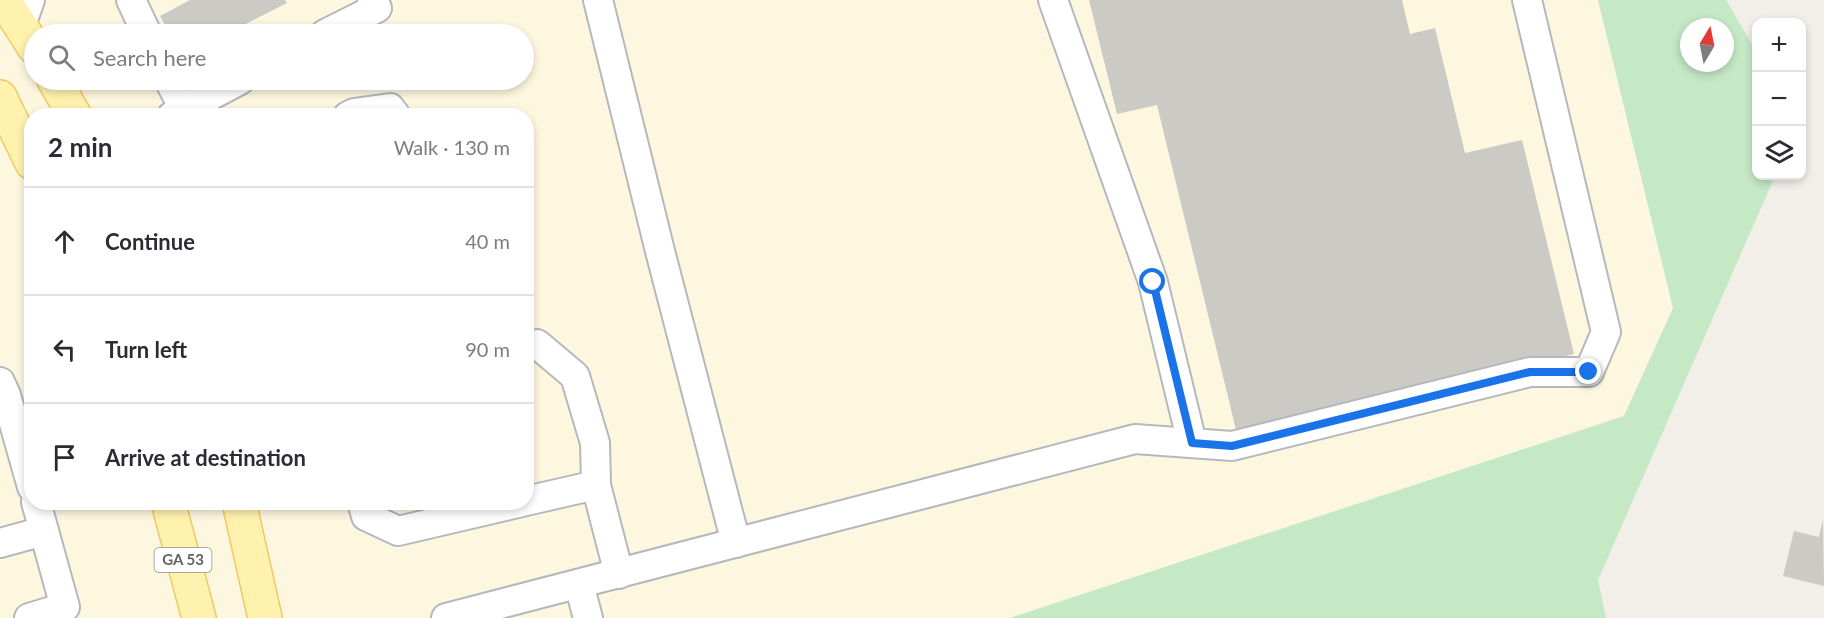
<!DOCTYPE html>
<html lang="en">
<head>
<meta charset="utf-8">
<style>
  :root { --surface:#fff; --page:#f7f7f7; --text:#2b2b33; --muted:#7c7c81; --line:#e1e1e2 }
  body { margin:0; font-family:Lato,sans-serif; background:var(--page); color:var(--text) }
  .controls { position:absolute; right:18px; top:18px; display:grid; overflow:hidden; border-radius:12px; box-shadow:0 3px 9px #0003 }
  .controls button { width:54px; height:54px; display:grid; place-items:center; padding:0; border:0; border-bottom:2px solid var(--line); background:var(--surface); color:var(--text); font:30px sans-serif }
  .compass { position:absolute; left:1680px; top:18px; width:54px; height:54px; border-radius:50%; background:var(--surface); box-shadow:0 3px 9px #0003; rotate:10deg }
  .stop { position:absolute; width:18px; height:18px; margin:-14px; border:4px solid #1a73e8; border-radius:50%; background:#fff }
  .stop.end { background:#1a73e8; border-color:#fff; box-shadow:0 2px 6px #0008 }
  .list { margin:0; padding:0; list-style:none }
  h2 { display:flex; justify-content:space-between; align-items:center; height:78px; margin:0; padding:0 24px; font-size:26px }
  h2 small { font-size:20px; font-weight:400; color:var(--muted) }
  .list li { display:grid; grid-template-columns:39px 1fr auto; gap:18px; align-items:center; box-sizing:border-box; height:108px; padding:0 24px; border-top:2px solid var(--line) }
  .list b { display:block; font-size:22px; white-space:nowrap }
  .list em { font-size:20px; font-style:normal; color:var(--muted) }
  .icon { flex:none; width:33px; height:33px; fill:none; stroke:currentColor; stroke-width:2; stroke-linecap:round; stroke-linejoin:round }
  .map { position:relative; flex:none; width:1824px; height:618px; overflow:hidden }
  .search { position:absolute; background:var(--surface); box-shadow:0 3px 9px #0003; left:24px; top:24px; width:510px; height:66px; display:flex; align-items:center; gap:15px; box-sizing:border-box; padding:0 21px; border-radius:33px; color:var(--muted); font-size:22px }
  .panel { position:absolute; background:var(--surface); box-shadow:0 3px 9px #0003; left:24px; top:108px; width:510px; height:402px; border-radius:24px }
  .map>svg:first-child { display:block }
</style>
</head>
<body>
<div class="map">
<svg width="1824" height="618" viewBox="0 0 1824 618">
  <rect width="100%" height="100%" fill="#f1efe8"/>
  <!-- commercial -->
  <path fill="#fef7e0" fill-rule="evenodd" d="M0 0H1598L1673 308 1624 416 1010 618H0ZM34 34H524V80H34ZM32 116H526V502H32Z"/>
  <!-- green -->
  <path fill="#c5e8c5" fill-rule="evenodd" d="M1598 0H1726L1756 51V176H1775L1598 580 1606 618H1010L1624 416 1673 308ZM1689 27H1725V63H1689Z"/>
  <!-- building -->
  <g fill="#cccac5">
    <path d="M190 0H285L287 3 226 34H170L160 16Z"/>
    <path d="M1089 0H1402L1410 34 1435 28 1465 153 1522 140 1574 354 1237 434 1157 105 1117 114Z"/>
    <path d="M1823 519 1824 586 1783 576 1794 531 1819 537Z"/>
  </g>
  <g fill="none" stroke-linecap="round" stroke-linejoin="round">
    <defs>
      <g id="minor">
        <path d="M131 0 147 34"/>
        <path d="M598 0 661 255 736 543"/>
        <path d="M1053 0 1153 282 1192 443"/>
        <path d="M21 25 30 0"/>
        <path d="M325 34 377 8 372 0"/>
        <path d="M169 80 184 109"/>
        <path d="M172 116 240 80"/>
        <path d="M348 116 354 113 390 108 396 116"/>
        <path d="M526 347 537 344 575 376 595 443 596 485 619 574"/>
        <path d="M0 382 6 395 32 487"/>
        <path d="M526 501 596 485"/>
        <path d="M362 502 366 516 398 531 522 502"/>
        <path d="M0 543 44 531"/>
        <path d="M579 584 588 618"/>
        <path d="M29 618 65 607 36 502"/>
        <path d="M446 618 1135 439 1232 446 1530 372H1589L1606 332 1527 0"/>
      </g>
      <g id="major">
        <path d="M4 0 34 47"/>
        <path d="M54 80 75 116"/>
        <path d="M0 97 32 163"/>
        <path d="M168 502 199 618"/>
        <path d="M239 502 265 618"/>
      </g>
    </defs>
    <!-- minor casing -->
    <use href="#minor" stroke="#b5b8bc" stroke-width="32"/>
    <!-- major casing -->
    <use href="#major" stroke="#f2c960" stroke-width="36"/>
    <!-- minor -->
    <use href="#minor" stroke="#fff" stroke-width="28"/>
    <!-- major -->
    <use href="#major" stroke="#fff2af" stroke-width="33"/>
  </g>
  <g fill="none" stroke-linecap="round" stroke-linejoin="round">
    <!-- route -->
    <path stroke="#1a73e8" stroke-width="8" d="M1153 282 1192 443 1232 446 1530 372H1589"/>
  </g>
  <g text-anchor="middle" stroke-width="6" stroke-linejoin="round" paint-order="stroke">
    <!-- shield labels -->
    <rect fill="#fff" stroke="#8f9295" stroke-width="1.5" x="154.5" y="548" width="57" height="24" rx="4.5"/>
    <g font-size="15" font-weight="bold" fill="#5f6368">
      <text x="183" y="565">GA 53</text>
    </g>
  </g>
</svg>
<div class="controls">
<button>+</button>
<button>−</button>
<button><svg class="icon" aria-label="layers" viewBox="0 0 24 24"><path d="M12 4l9 5-9 5-9-5zM3 14l9 5 9-5"/></svg></button>
</div>
<svg class="compass" viewBox="-18 -18 36 36"><path d="M0-13l5 13h-10z" fill="#e53935"/><path d="M0 13l5-13h-10z" fill="#7c7c81"/></svg>
<div class="stop" style="left:1153px;top:282px"></div>
<div class="stop end" style="left:1589px;top:372px"></div>
<div class="search"><svg class="icon" aria-label="search" viewBox="0 0 24 24"><circle cx="10" cy="10" r="6"/><path d="M15 15l6 6"/></svg>Search here</div>
<section class="panel">
<h2>2 min<small>Walk · 130 m</small></h2>
<ul class="list">
<li><svg class="icon" aria-label="ahead" viewBox="0 0 24 24"><path d="M12 20V5M6 11l6-6 6 6"/></svg><div><b>Continue</b></div><em>40 m</em></li>
<li><svg class="icon" aria-label="left" viewBox="0 0 24 24"><path d="M17 20v-9H6M10 6l-5 5 5 5"/></svg><div><b>Turn left</b></div><em>90 m</em></li>
<li><svg class="icon" aria-label="arrive" viewBox="0 0 24 24"><path d="M6 21V4h12l-3 4 3 4H6"/></svg><div><b>Arrive at destination</b></div></li>
</ul>
</section>
</div>
</body>
</html>
